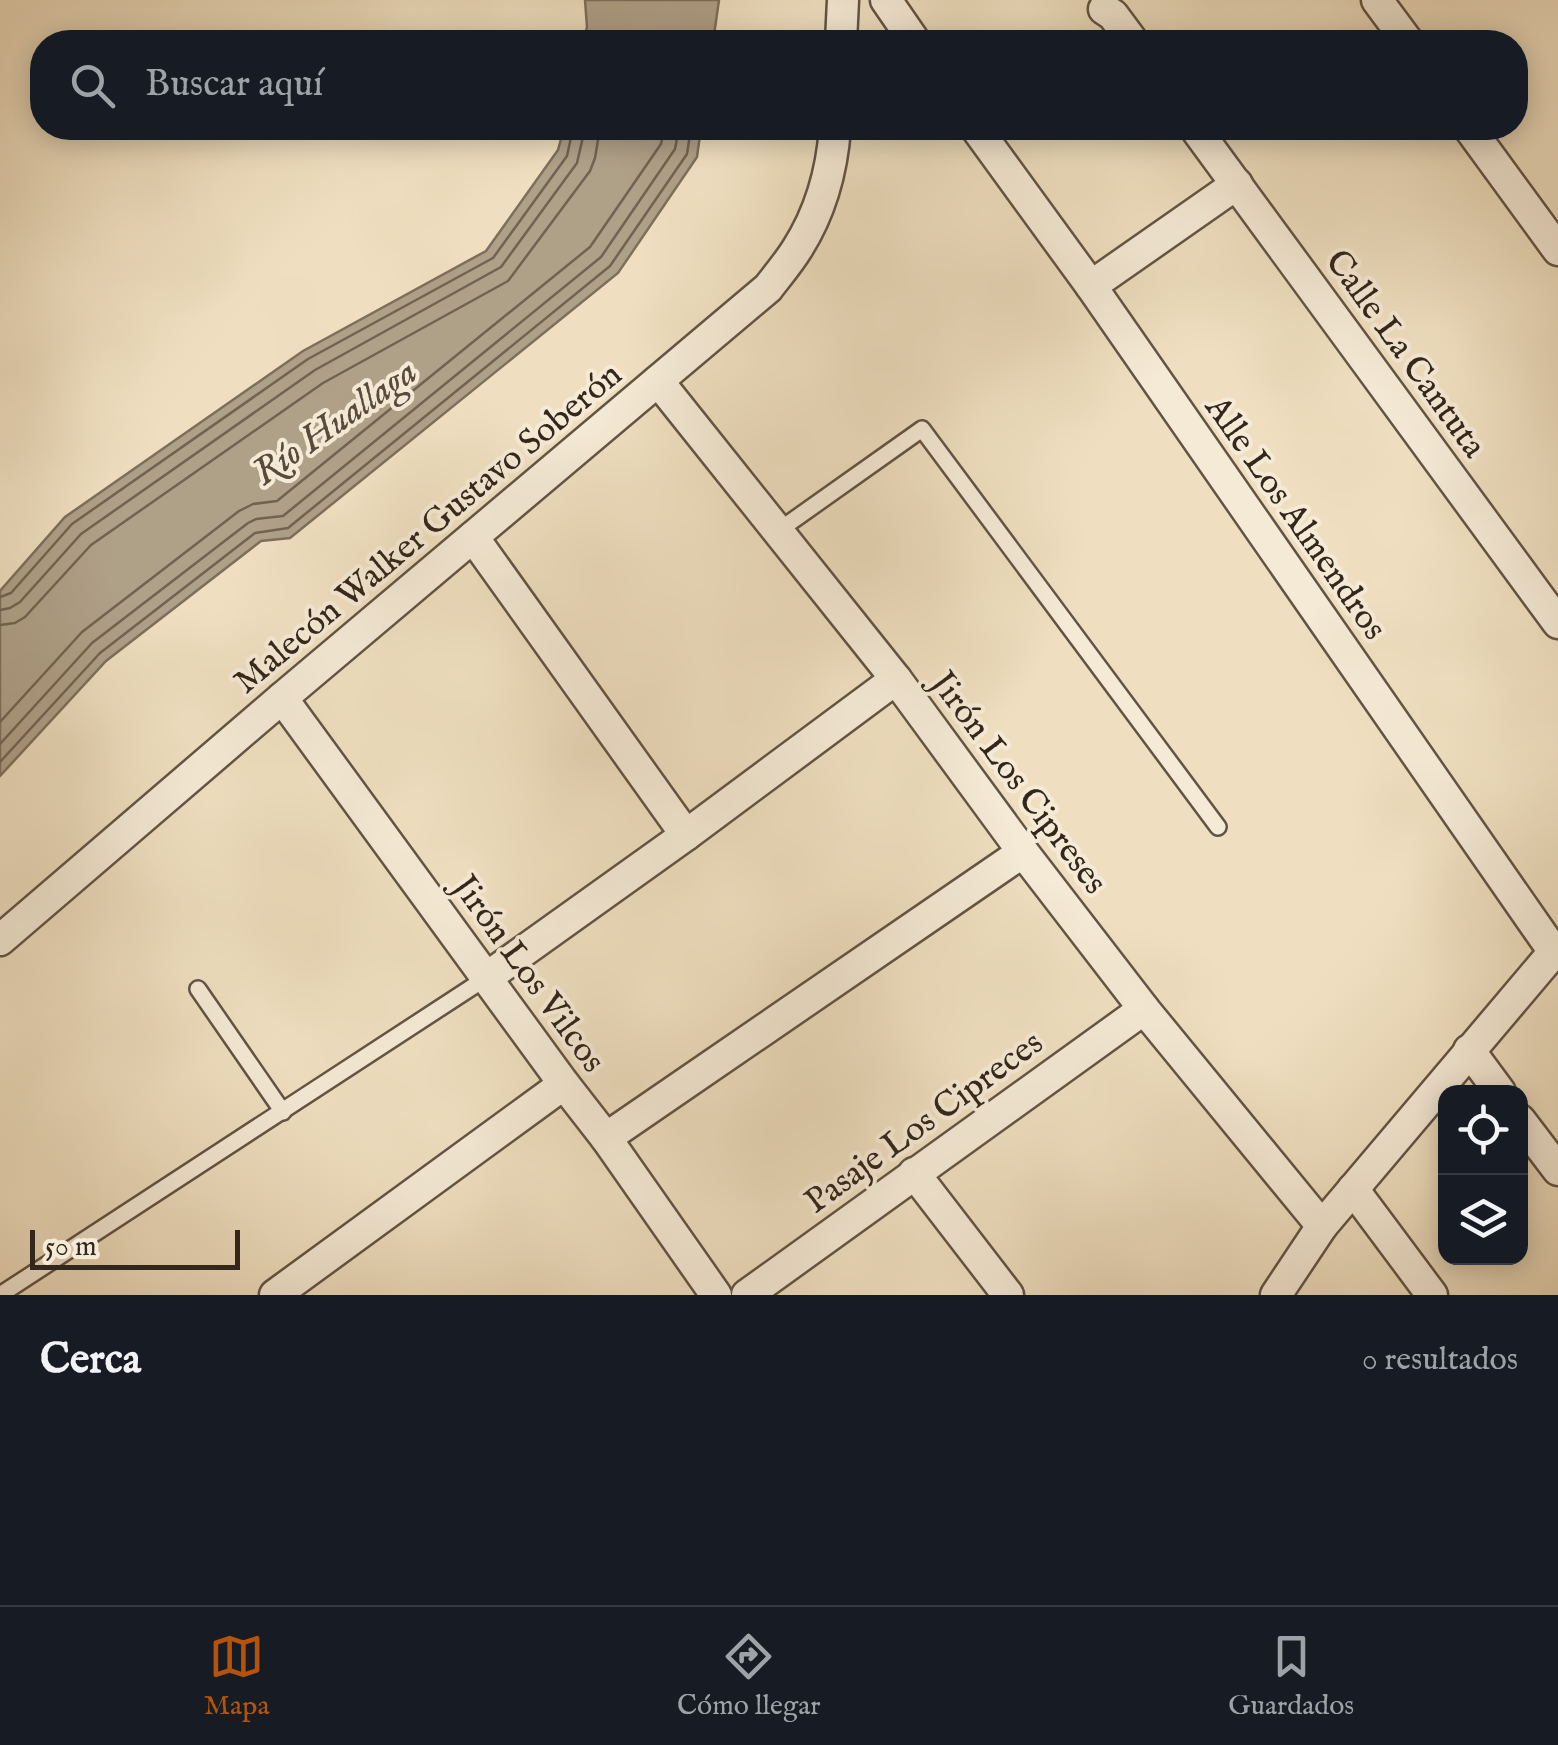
<!DOCTYPE html>
<html lang="es">
<head>
<meta charset="utf-8">
<style>
  :root { --surface:#171b24; --page:#20242c; --text:#f1f3f6; --muted:#9ea1a6; --line:#363941; --accent:#b45309 }
  body { margin:0; font-family:"IM FELL English",serif; background:var(--page); color:var(--text) }
  .controls { position:absolute; right:30px; bottom:30px; display:grid; overflow:hidden; border-radius:20px; box-shadow:0 5px 25px #0003 }
  .controls button { width:90px; height:90px; display:grid; place-items:center; padding:0; border:0; border-bottom:2px solid var(--line); background:var(--surface); color:var(--text); font:50px sans-serif }
  .scale { position:absolute; left:30px; bottom:25px; width:210px; box-sizing:border-box; padding-left:10px; border:5px solid #33261a; border-top:0; font-size:28px; line-height:35px; white-space:nowrap; color:#33261a; -webkit-text-stroke:8px #f5ead6; paint-order:stroke }
  .list { margin:0; padding:0; list-style:none }
  h2 { display:flex; justify-content:space-between; align-items:center; height:130px; margin:0; padding:0 40px; font-size:42px }
  h2 small { font-size:32px; font-weight:400; color:var(--muted) }
  .icon { flex:none; width:55px; height:55px; fill:none; stroke:currentColor; stroke-width:2; stroke-linecap:round; stroke-linejoin:round }
  .map { position:relative; flex:none; width:1558px; height:1295px; overflow:hidden }
  .search { position:absolute; background:var(--surface); box-shadow:0 5px 25px #0003; left:30px; right:30px; top:30px; height:110px; display:flex; align-items:center; gap:25px; box-sizing:border-box; padding:0 35px; border-radius:40px; color:var(--muted); font-size:38px }
  .sheet { height:310px; background:var(--surface) }
  nav { display:flex; justify-content:space-around; align-items:center; box-sizing:border-box; height:140px; border-top:2px solid var(--line); background:var(--surface); font-size:28px; color:var(--muted) }
  nav a { display:grid; justify-items:center; gap:5px }
  nav .on { color:var(--accent) }
  .map>svg:first-child { display:block }
</style>
</head>
<body>
<div class="map">
<svg width="1558" height="1295" viewBox="0 0 1558 1295">
  <rect width="100%" height="100%" fill="#efdfc0"/>
  <filter id="stains"><feTurbulence type="fractalNoise" baseFrequency=".002" numOctaves="4"/><feColorMatrix values="0 0 0 0 .2 0 0 0 0 .09 0 0 0 0 .02 0 0 0 .5 -.17"/></filter>
  <radialGradient id="worn" r=".72"><stop offset=".6" stop-color="#630" stop-opacity="0"/><stop offset="1" stop-color="#630" stop-opacity=".3"/></radialGradient>
  <!-- water -->
  <g fill="#afa088" stroke="#7d6f5c" stroke-width="2.5">
    <path d="M585 0H719L713 42H583L587 27Z"/>
    <path d="M564 128H701L697 157 618 273 290 538 261 541 106 661 0 776V591L65 517 303 351 486 251 558 150Z"/>
  </g>
  <g fill="none" stroke-linecap="round" stroke-linejoin="round">
    <!-- shore -->
    <g stroke="#716351" stroke-width="2.5">
      <path d="M0 597 11 593 72 524 308 359 493 258 567 156 573 128"/>
      <path d="M0 610 10 608 20 602 81 534 315 370 501 267 577 163 585 128"/>
      <path d="M0 625 15 623 25 617 91 545 323 383 508 281 590 171 595 158 600 128"/>
      <path d="M0 722 82 632 239 511 253 504 277 501 590 247 661 144 664 128"/>
      <path d="M0 744 92 643 248 523 256 519 283 516 601 257 675 149 679 128"/>
      <path d="M0 762 100 653 255 533 288 528 610 266 687 154 691 128"/>
    </g>
    <defs>
      <g id="service">
        <path d="M778 531 922 429 1218 827"/>
        <path d="M198 989 283 1112"/>
        <path d="M0 1295 486 978"/>
      </g>
      <g id="minor">
        <path d="M886 0 915 42"/>
        <path d="M1377 0 1408 42"/>
        <path d="M1104 9 1113 15 1133 42"/>
        <path d="M841 42 843 0"/>
        <path d="M976 128 1091 286 1554 952"/>
        <path d="M1195 128 1558 623"/>
        <path d="M1469 128 1558 250"/>
        <path d="M1091 286 1237 184"/>
        <path d="M658 381 896 679 1023 852 1144 1009 1322 1226"/>
        <path d="M473 537 686 835"/>
        <path d="M282 698 564 1084 606 1138 716 1295"/>
        <path d="M0 940 282 698 768 288C778 275 789 262 797 249 820 213 832 170 835 128"/>
        <path d="M486 978 686 835 896 679"/>
        <path d="M1469 1050 1500 1092"/>
        <path d="M1520 1120 1558 1170"/>
        <path d="M606 1138 1023 852"/>
        <path d="M914 1173 1008 1295"/>
        <path d="M1353 1189 1432 1295"/>
        <path d="M275 1295 564 1084"/>
        <path d="M747 1295 1144 1009"/>
        <path d="M1276 1295 1322 1226 1558 947"/>
      </g>
    </defs>
    <!-- service casing -->
    <use href="#service" stroke="#625444" stroke-width="20"/>
    <!-- minor casing -->
    <use href="#minor" stroke="#625444" stroke-width="35"/>
    <!-- service -->
    <use href="#service" stroke="#f5ead6" stroke-width="15"/>
    <!-- minor -->
    <use href="#minor" stroke="#f5ead6" stroke-width="30"/>
  </g>
  <g text-anchor="middle" stroke-width="8" stroke-linejoin="round" paint-order="stroke">
    <!-- street labels -->
    <g font-size="35" fill="#33261a" stroke="#f5ead6">
      <text transform="translate(1407 353) rotate(54)" y="12">Calle La Cantuta</text>
      <text transform="translate(1297 517) rotate(55)" y="12">Alle Los Almendros</text>
      <text transform="translate(427 527) rotate(-40)" y="12">Malecón Walker Gustavo Soberón</text>
      <text transform="translate(1020 782) rotate(53)" y="12">Jirón Los Cipreses</text>
      <text transform="translate(530 973) rotate(54)" y="12">Jirón Los Vilcos</text>
      <text transform="translate(923 1121) rotate(-36)" y="12">Pasaje Los Cipreces</text>
    </g>
    <!-- water labels -->
    <g font-size="38" font-style="italic" fill="#584b3b" stroke="#f5ead6">
      <text transform="translate(334 421) rotate(-35)" y="13">Río Huallaga</text>
    </g>
  </g>
  <rect width="100%" height="100%" filter="url(#stains)"/>
  <rect width="100%" height="100%" fill="url(#worn)"/>
</svg>
<div class="controls">
<button><svg class="icon" aria-label="locate" viewBox="0 0 24 24"><circle cx="12" cy="12" r="6"/><path d="M12 2v4M12 18v4M2 12h4M18 12h4"/></svg></button>
<button><svg class="icon" aria-label="layers" viewBox="0 0 24 24"><path d="M12 4l9 5-9 5-9-5zM3 14l9 5 9-5"/></svg></button>
</div>
<div class="scale">50 m</div>
<div class="search"><svg class="icon" aria-label="search" viewBox="0 0 24 24"><circle cx="10" cy="10" r="6"/><path d="M15 15l6 6"/></svg>Buscar aquí</div>
</div>
<section class="sheet">
<h2>Cerca<small>0 resultados</small></h2>
<ul class="list">
</ul>
</section>
<nav>
<a class="on"><svg class="icon" aria-label="map" viewBox="0 0 24 24"><path d="M3 6l6-2 6 2 6-2v14l-6 2-6-2-6 2zM9 4v14M15 6v14"/></svg>Mapa</a>
<a><svg class="icon" aria-label="directions" viewBox="0 0 24 24"><path d="M12 3l9 9-9 9-9-9zM9 14v-3h6M13 9l2 2-2 2"/></svg>Cómo llegar</a>
<a><svg class="icon" aria-label="saved" viewBox="0 0 24 24"><path d="M7 4h10v16l-5-4-5 4z"/></svg>Guardados</a>
</nav>
</body>
</html>
